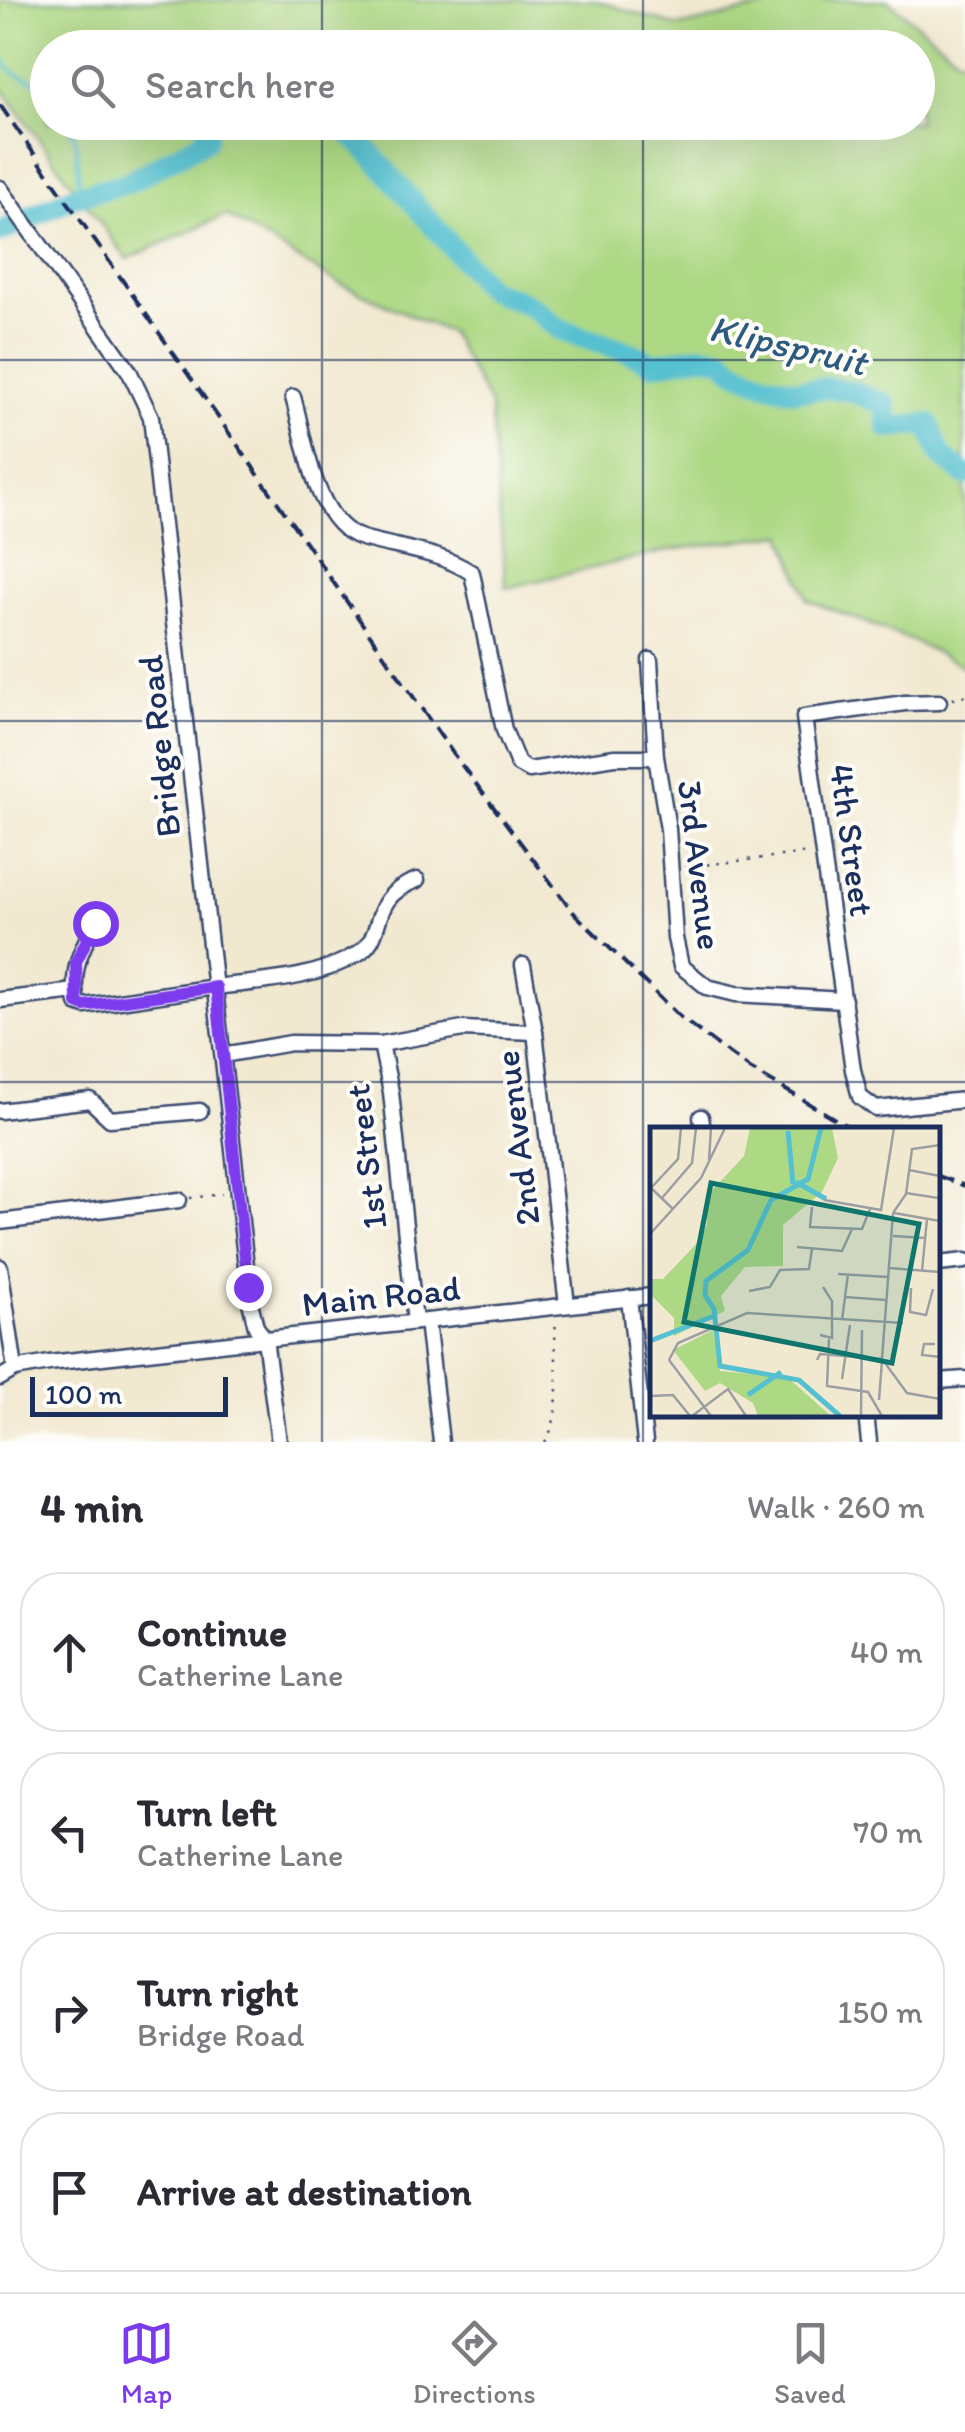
<!DOCTYPE html>
<html lang="en">
<head>
<meta charset="utf-8">
<style>
  :root { --surface:#fff; --page:#f2f2f3; --text:#2b2b33; --muted:#7c7c81; --line:#e1e1e2; --accent:#7c3aed }
  body { margin:0; font-family:Itim,sans-serif; background:var(--page); color:var(--text) }
  .scale { position:absolute; left:30px; bottom:25px; width:198px; box-sizing:border-box; padding-left:10px; border:5px solid #1b2f5e; border-top:0; font-size:28px; line-height:35px; white-space:nowrap; color:#1b2f5e; -webkit-text-stroke:8px #fdfcf7; paint-order:stroke }
  .stop { position:absolute; width:30px; height:30px; margin:-22px; border:8px solid #7c3aed; border-radius:50%; background:#fff }
  .stop.end { background:#7c3aed; border-color:#fff; box-shadow:0 2px 10px #0008 }
  .list { margin:0; padding:0; list-style:none }
  h2 { display:flex; justify-content:space-between; align-items:center; height:130px; margin:0; padding:0 40px; font-size:42px }
  h2 small { font-size:32px; font-weight:400; color:var(--muted) }
  .list li { display:grid; grid-template-columns:65px 1fr auto; gap:30px; align-items:center; box-sizing:border-box; height:160px; margin:0 20px 20px; padding:0 20px; border:2px solid var(--line); border-radius:40px }
  .list b { display:block; font-size:38px; white-space:nowrap }
  .list p { margin:0; font-size:32px; white-space:nowrap; color:var(--muted) }
  .list em { font-size:32px; font-style:normal; color:var(--muted) }
  .icon { flex:none; width:55px; height:55px; fill:none; stroke:currentColor; stroke-width:2; stroke-linecap:round; stroke-linejoin:round }
  .map { position:relative; flex:none; width:965px; height:1442px; overflow:hidden }
  .search { position:absolute; background:var(--surface); box-shadow:0 10px 40px #0002; left:30px; right:30px; top:30px; height:110px; display:flex; align-items:center; gap:25px; box-sizing:border-box; padding:0 35px; border-radius:55px; color:var(--muted); font-size:38px }
  .sheet { height:850px; background:var(--surface) }
  nav { display:flex; justify-content:space-around; align-items:center; box-sizing:border-box; height:140px; border-top:2px solid var(--line); background:var(--surface); font-size:28px; color:var(--muted) }
  nav a { display:grid; justify-items:center; gap:5px }
  nav .on { color:var(--accent) }
  .map>svg:first-child { display:block }
</style>
</head>
<body>
<div class="map">
<svg width="965" height="1442" viewBox="0 0 965 1442">
  <rect width="100%" height="100%" fill="#fdfcf7"/>
  <filter id="ink" filterUnits="userSpaceOnUse"><feTurbulence type="fractalNoise" baseFrequency=".01" numOctaves="2"/><feDisplacementMap in="SourceGraphic" scale="20" xChannelSelector="R" yChannelSelector="G"/><feConvolveMatrix kernelMatrix="1 2 1 2 8 2 1 2 1" color-interpolation-filters="sRGB"/></filter>
  <filter id="wash" filterUnits="userSpaceOnUse"><feTurbulence type="fractalNoise" baseFrequency=".0048" numOctaves="4" result="noise"/><feDisplacementMap in="SourceGraphic" scale="40" xChannelSelector="R" yChannelSelector="G"/><feGaussianBlur stdDeviation="2.25" result="paint"/><feColorMatrix in="noise" values="0 0 0 0 0 0 0 0 0 0 0 0 0 0 0 0 0 1.4 0 .05"/><feComposite in="paint" operator="in"/></filter>
  <g filter="url(#wash)">
    <rect width="100%" height="100%" fill="#f1e8d0"/>
    <!-- green -->
    <path fill="#add884" stroke="#648471" stroke-width="2.5" fill-rule="evenodd" d="M0 0H594L679 27 795 0H887L965 63V667L915 642 808 600 783 534 670 550 506 588 490 405 450 333 338 283 226 215 127 259 0 86ZM48 48H918V122H48Z"/>
    <g fill="none" stroke-linecap="round" stroke-linejoin="round">
      <!-- stream -->
      <g stroke="#55c0d0" stroke-width="4">
        <path d="M0 52C3 57 5 62 8 67 24 85 42 71 48 104"/>
        <path d="M68 122C81 145 76 170 80 195"/>
      </g>
      <!-- river -->
      <g stroke="#55c0d0" stroke-width="22">
        <path d="M338 122 374 157 488 289C501 295 523 301 532 307 544 315 550 325 564 331 595 344 624 346 653 364L702 355 723 359 735 370 762 382 793 390 828 388 852 391 886 405 888 428 929 424 940 455 965 475"/>
        <path d="M0 232 72 197 127 183 206 140 208 122"/>
      </g>
    </g>
  </g>
  <g filter="url(#ink)">
    <g fill="none" stroke-linecap="round" stroke-linejoin="round">
      <defs>
        <g id="minor">
          <path d="M0 188 129 371 151 417 250 1302 256 1327 265 1339 279 1442"/>
          <path d="M293 397C305 438 314 523 362 538 400 549 438 551 472 573L504 730 518 764 529 770 615 757H656"/>
          <path d="M650 660 656 757 668 829 675 938 681 966 707 987 736 994 844 1000"/>
          <path d="M939 702 905 703 804 717 853 1070 860 1097 876 1109 965 1100"/>
          <path d="M95 923C81 950 70 971 77 1003L85 1006C128 1000 172 993 215 987 263 981 315 980 357 954 389 935 365 899 417 880"/>
          <path d="M523 965 535 1032 567 1305"/>
          <path d="M0 1000 75 991"/>
          <path d="M381 1044 391 1092 415 1322"/>
          <path d="M223 1055 291 1043 381 1044 463 1029 535 1032"/>
          <path d="M0 1111 90 1100 110 1119 200 1111"/>
          <path d="M701 1117 703 1130"/>
          <path d="M0 1222 179 1200"/>
          <path d="M938 1264 965 1261"/>
          <path d="M0 1267 15 1369"/>
          <path d="M629 1298 645 1442"/>
          <path d="M427 1321 441 1442"/>
          <path d="M0 1378 15 1369 49 1363 652 1296"/>
          <path d="M938 1381 965 1379"/>
          <path d="M866 1414 869 1442"/>
        </g>
      </defs>
      <!-- minor casing -->
      <use href="#minor" stroke="#3b4b6f" stroke-width="19"/>
      <!-- path -->
      <g stroke="#3b4b6f" stroke-width="2.5" stroke-dasharray="2.5 8" stroke-linecap="butt">
        <path d="M952 699 965 696"/>
        <path d="M686 867 807 853"/>
        <path d="M190 1198 222 1194"/>
        <path d="M545 1442C566 1409 552 1358 556 1321"/>
      </g>
      <!-- minor -->
      <use href="#minor" stroke="#fff" stroke-width="14"/>
      <!-- rail -->
      <g stroke="#1b2f5e" stroke-width="4" stroke-dasharray="15 8" stroke-linecap="butt">
        <path d="M0 105 454 755 574 913 681 1018 750 1069 854 1130"/>
        <path d="M938 1176 965 1186"/>
      </g>
    </g>
  </g>
  <g fill="none" stroke-linecap="round" stroke-linejoin="round" filter="url(#ink)">
    <!-- route -->
    <path stroke="#7c3aed" stroke-width="12" d="M95 923 76 962 77 1003 84 1006 216 987 248 1287"/>
  </g>
  <!-- grid -->
  <path fill="none" stroke="#1b2f5e" stroke-width="2.5" stroke-opacity="0.55" d="M322 0V48M643 0V48M322 122V1442M643 122V1442M0 360H965M0 721H965M0 1082H965"/>
  <g text-anchor="middle" stroke-width="8" stroke-linejoin="round" paint-order="stroke">
    <!-- street labels -->
    <g font-size="35" fill="#1b2f5e" stroke="#fdfcf7">
      <text transform="translate(159 746) rotate(-96)" y="12">Bridge Road</text>
      <text transform="translate(852 840) rotate(82)" y="12">4th Street</text>
      <text transform="translate(700 865) rotate(83)" y="12">3rd Avenue</text>
      <text transform="translate(517 1138) rotate(-97)" y="12">2nd Avenue</text>
      <text transform="translate(366 1157) rotate(-97)" y="12">1st Street</text>
      <text transform="translate(381 1296) rotate(-6)" y="12">Main Road</text>
    </g>
    <!-- water labels -->
    <g font-size="38" font-style="italic" fill="#2c5a80" stroke="#fdfcf7">
      <text transform="translate(788 345) rotate(13)" y="13">Klipspruit</text>
    </g>
  </g>
  <!-- overview -->
  <g transform="translate(650 1127)">
    <rect width="290" height="290" fill="#f1e8d0"/>
    <path d="M100 1H182L188 31 172 65 133 98V139L95 140 71 169 75 184 24 209V191L0 167V152H13L49 114 57 98 56 70 94 29ZM63 203 70 244 137 250 181 289H108L103 276 70 256 55 264 23 223Z" fill="#add884"/>
    <path fill="none" stroke="#55c0d0" stroke-width="5" d="M171 1 158 52 121 73 98 123 56 154 55 168 64 182 70 239 149 253 190 289M138 4 143 57M146 55 176 72M0 214 64 189M98 268 131 245"/>
    <path fill="none" stroke="#9b9ea2" stroke-width="2.5" d="M59 33 61 1M259 43 290 49M0 60 23 82M1 61 28 32 31 1M256 66 288 71M12 71 42 36 46 1M174 73 231 83 244 1M162 80 160 100 212 102 220 82M243 86 232 232 257 266 290 272M243 86 256 67 262 22 290 18M244 86 290 94M0 107 51 51 75 1M243 109 275 111M147 120 192 124 202 102M239 141 290 145M272 144 277 92M188 147 238 150M261 161 260 185 276 188 283 162M99 164 120 160 130 143 159 142 162 122M195 170 236 173M192 193 198 147M170 208 182 211V174L173 160M179 212 177 259 218 265 232 289M285 217H274L272 228 290 230M19 233 28 216 97 186 253 196M19 233 61 289M167 233 170 227 232 232M192 252 200 198M0 269 23 268 40 289M229 273 232 234M42 289 78 262 96 289M211 289 212 203"/>
    <path fill="#0f766e" fill-opacity="0.15" stroke="#0f766e" stroke-width="5" d="M61 56 269 97 242 236 34 195Z"/>
    <rect width="290" height="290" fill="none" stroke="#1b2f5e" stroke-width="5"/>
  </g>
</svg>
<div class="scale">100 m</div>
<div class="stop" style="left:95px;top:923px"></div>
<div class="stop end" style="left:248px;top:1287px"></div>
<div class="search"><svg class="icon" aria-label="search" viewBox="0 0 24 24"><circle cx="10" cy="10" r="6"/><path d="M15 15l6 6"/></svg>Search here</div>
</div>
<section class="sheet">
<h2>4 min<small>Walk · 260 m</small></h2>
<ul class="list">
<li><svg class="icon" aria-label="ahead" viewBox="0 0 24 24"><path d="M12 20V5M6 11l6-6 6 6"/></svg><div><b>Continue</b><p>Catherine Lane</p></div><em>40 m</em></li>
<li><svg class="icon" aria-label="left" viewBox="0 0 24 24"><path d="M17 20v-9H6M10 6l-5 5 5 5"/></svg><div><b>Turn left</b><p>Catherine Lane</p></div><em>70 m</em></li>
<li><svg class="icon" aria-label="right" viewBox="0 0 24 24"><path d="M7 20v-9h11M14 6l5 5-5 5"/></svg><div><b>Turn right</b><p>Bridge Road</p></div><em>150 m</em></li>
<li><svg class="icon" aria-label="arrive" viewBox="0 0 24 24"><path d="M6 21V4h12l-3 4 3 4H6"/></svg><div><b>Arrive at destination</b></div></li>
</ul>
</section>
<nav>
<a class="on"><svg class="icon" aria-label="map" viewBox="0 0 24 24"><path d="M3 6l6-2 6 2 6-2v14l-6 2-6-2-6 2zM9 4v14M15 6v14"/></svg>Map</a>
<a><svg class="icon" aria-label="directions" viewBox="0 0 24 24"><path d="M12 3l9 9-9 9-9-9zM9 14v-3h6M13 9l2 2-2 2"/></svg>Directions</a>
<a><svg class="icon" aria-label="saved" viewBox="0 0 24 24"><path d="M7 4h10v16l-5-4-5 4z"/></svg>Saved</a>
</nav>
</body>
</html>
